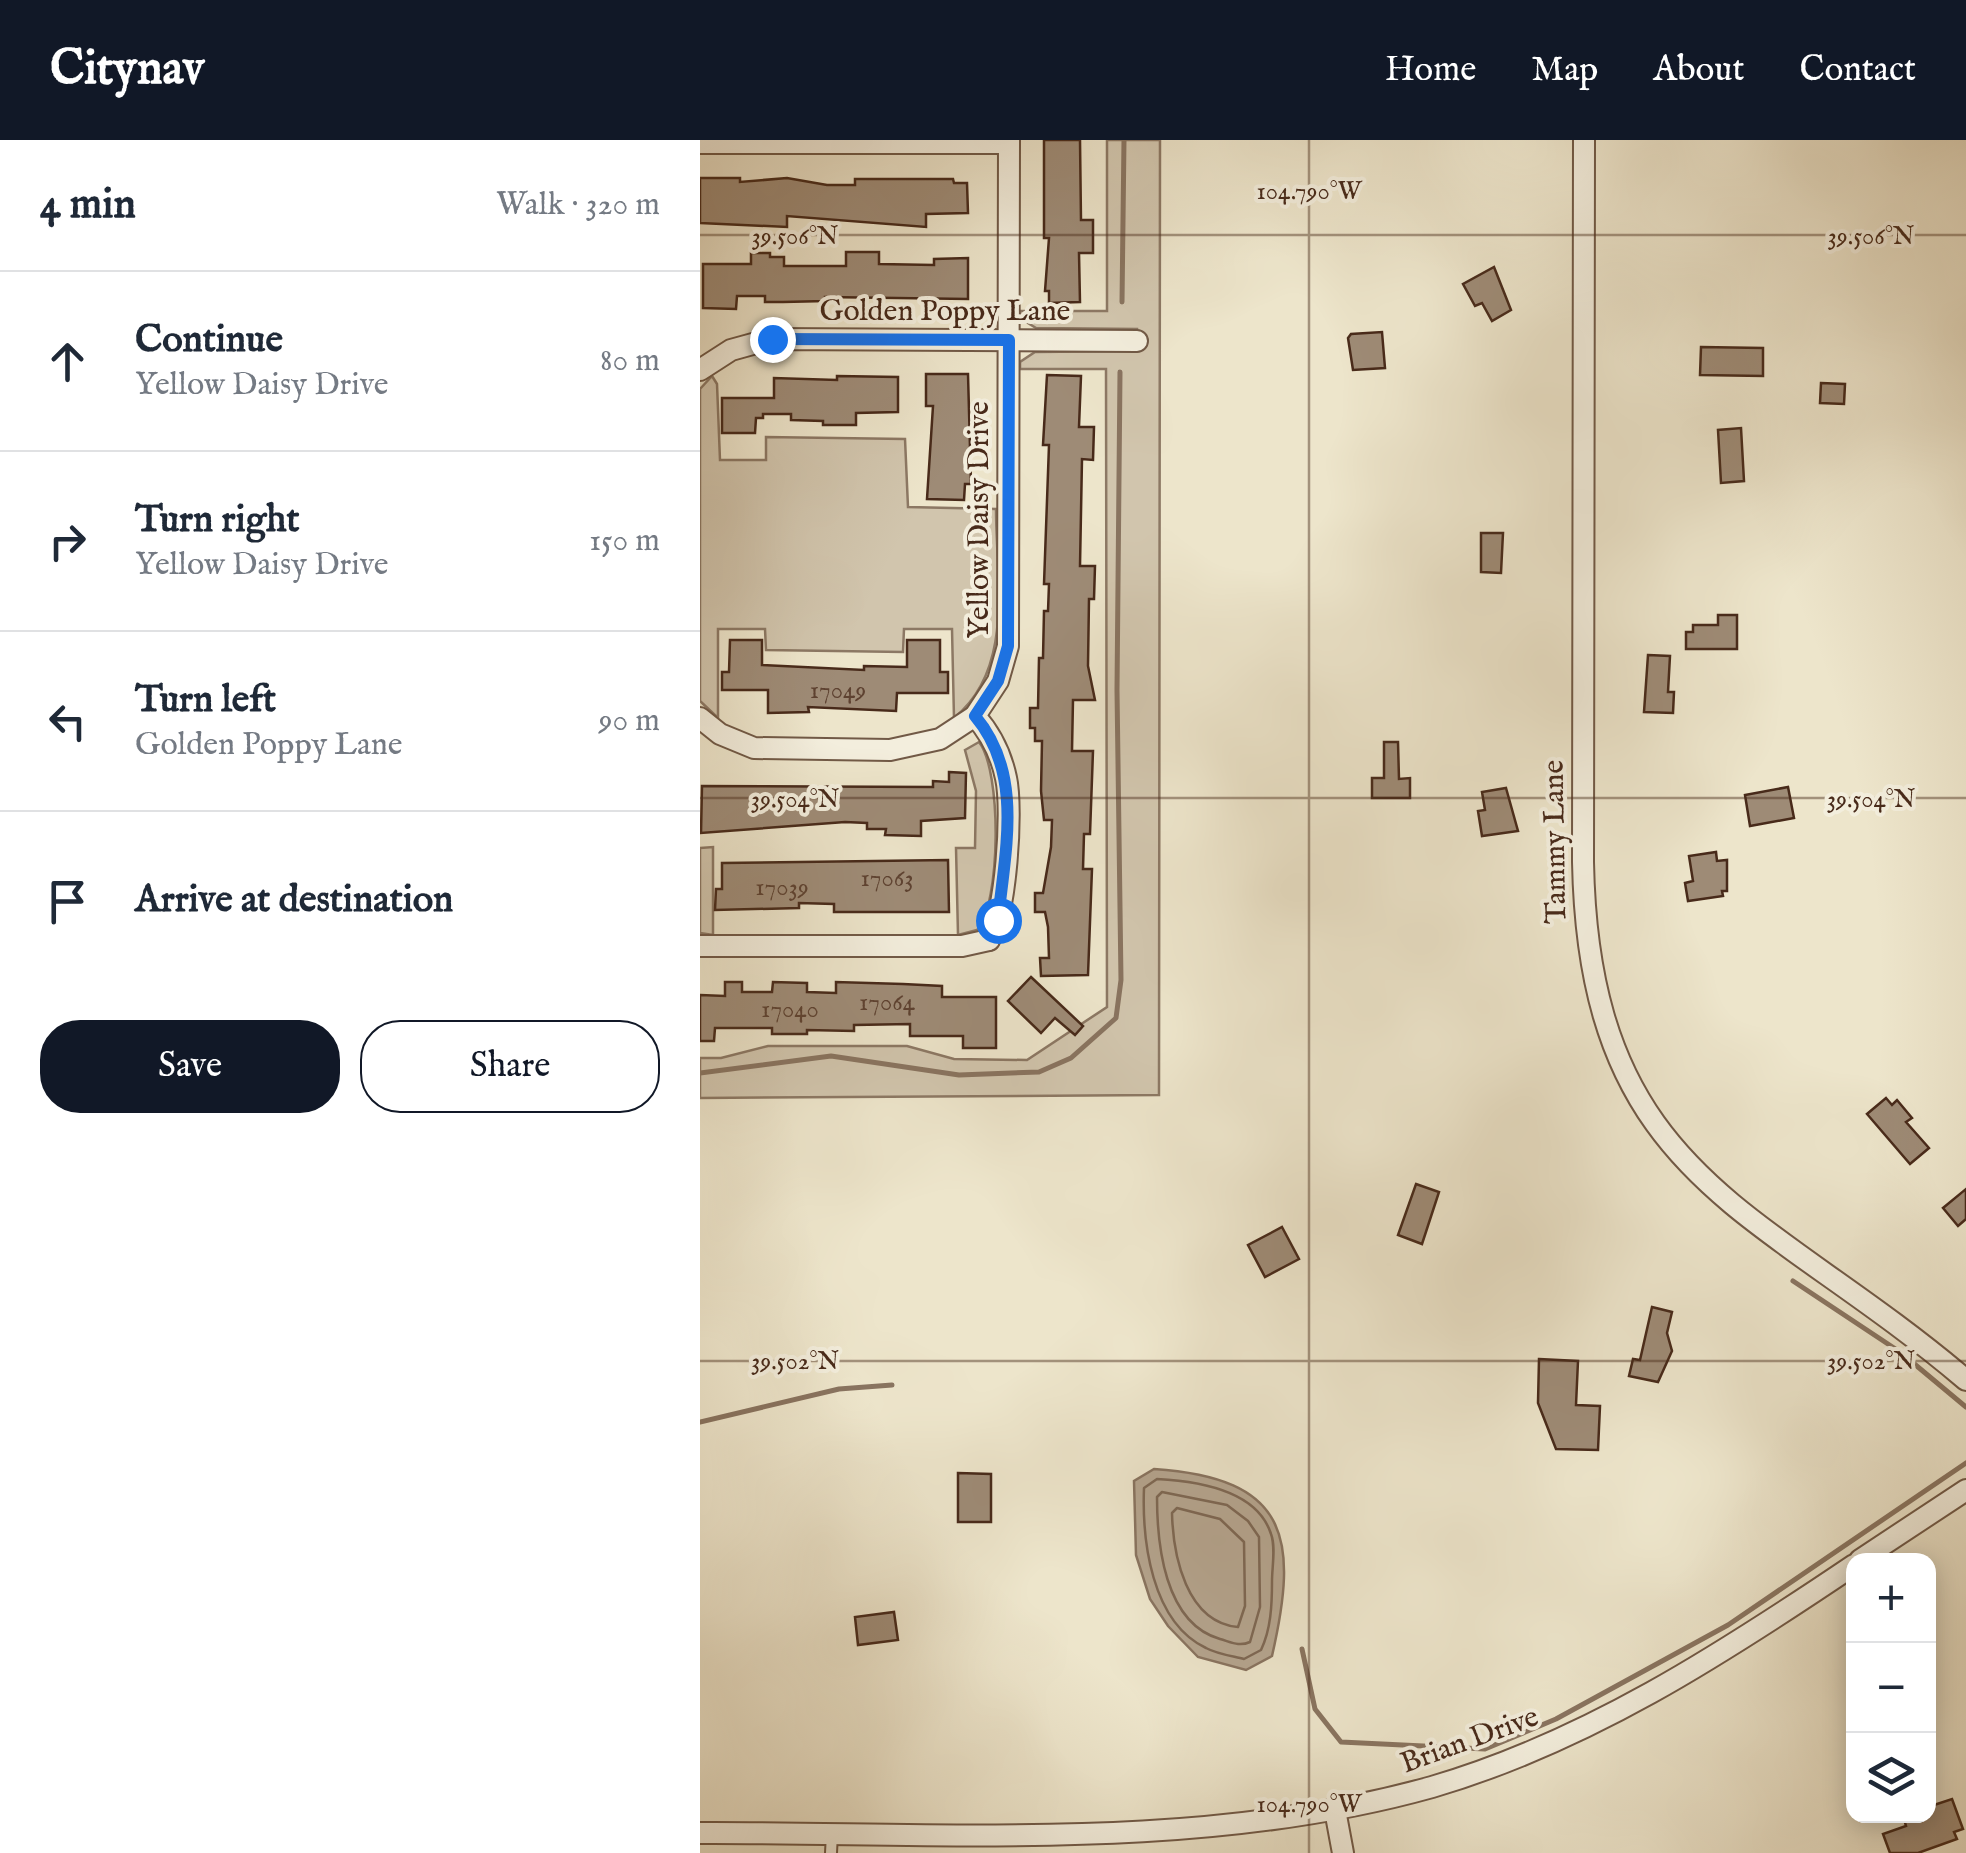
<!DOCTYPE html>
<html lang="en">
<head>
<meta charset="utf-8">
<style>
  :root { --surface:#fff; --page:#f2f2f3; --text:#1f2937; --muted:#747a83; --line:#e0e1e3; --accent:#111827 }
  body { margin:0; font-family:"IM FELL English",serif; background:var(--page); color:var(--text) }
  .controls { position:absolute; right:30px; bottom:30px; display:grid; overflow:hidden; border-radius:20px; box-shadow:0 5px 25px #0003 }
  .controls button { width:90px; height:90px; display:grid; place-items:center; padding:0; border:0; border-bottom:2px solid var(--line); background:var(--surface); color:var(--text); font:50px sans-serif }
  .stop { position:absolute; width:30px; height:30px; margin:-22px; border:8px solid #1a73e8; border-radius:50%; background:#fff }
  .stop.end { background:#1a73e8; border-color:#fff; box-shadow:0 2px 10px #0008 }
  .list { margin:0; padding:0; list-style:none }
  h2 { display:flex; justify-content:space-between; align-items:center; height:130px; margin:0; padding:0 40px; font-size:42px }
  h2 small { font-size:32px; font-weight:400; color:var(--muted) }
  .list li { display:grid; grid-template-columns:65px 1fr auto; gap:30px; align-items:center; box-sizing:border-box; height:180px; padding:0 40px; border-top:2px solid var(--line) }
  .list b { display:block; font-size:38px; white-space:nowrap }
  .list p { margin:0; font-size:32px; white-space:nowrap; color:var(--muted) }
  .list em { font-size:32px; font-style:normal; color:var(--muted) }
  .actions { display:flex; gap:20px; padding:30px 40px }
  .actions a { flex:1; padding:22px 0; border:2px solid var(--accent); border-radius:40px; text-align:center; font-size:35px; color:var(--accent) }
  .actions .main { background:var(--accent); color:#fff }
  .icon { flex:none; width:55px; height:55px; fill:none; stroke:currentColor; stroke-width:2; stroke-linecap:round; stroke-linejoin:round }
  .map { position:relative; flex:none; width:1266px; height:1713px; overflow:hidden }
  header { display:flex; align-items:center; gap:60px; box-sizing:border-box; height:140px; padding:0 50px; background:var(--accent); color:#fff }
  header strong { font-size:48px }
  nav { display:flex; gap:55px; margin-inline-start:auto; font-size:35px }
  main { display:flex }
  aside { flex:1; background:var(--surface) }
  .map>svg:first-child { display:block }
</style>
</head>
<body>
<header>
<strong>Citynav</strong>
<nav><a>Home</a><a>Map</a><a>About</a><a>Contact</a></nav>
</header>
<main>
<aside>
<h2>4 min<small>Walk · 320 m</small></h2>
<ul class="list">
<li><svg class="icon" aria-label="ahead" viewBox="0 0 24 24"><path d="M12 20V5M6 11l6-6 6 6"/></svg><div><b>Continue</b><p>Yellow Daisy Drive</p></div><em>80 m</em></li>
<li><svg class="icon" aria-label="right" viewBox="0 0 24 24"><path d="M7 20v-9h11M14 6l5 5-5 5"/></svg><div><b>Turn right</b><p>Yellow Daisy Drive</p></div><em>150 m</em></li>
<li><svg class="icon" aria-label="left" viewBox="0 0 24 24"><path d="M17 20v-9H6M10 6l-5 5 5 5"/></svg><div><b>Turn left</b><p>Golden Poppy Lane</p></div><em>90 m</em></li>
<li><svg class="icon" aria-label="arrive" viewBox="0 0 24 24"><path d="M6 21V4h12l-3 4 3 4H6"/></svg><div><b>Arrive at destination</b></div></li>
</ul>
<div class="actions"><a class="main">Save</a><a>Share</a></div>
</aside>
<div class="map">
<svg width="1266" height="1713" viewBox="0 0 1266 1713">
  <rect width="100%" height="100%" fill="#ede5cb"/>
  <filter id="stains"><feTurbulence type="fractalNoise" baseFrequency=".002" numOctaves="4"/><feColorMatrix values="0 0 0 0 .2 0 0 0 0 .09 0 0 0 0 .02 0 0 0 .5 -.17"/></filter>
  <radialGradient id="worn" r=".72"><stop offset=".6" stop-color="#630" stop-opacity="0"/><stop offset="1" stop-color="#630" stop-opacity=".3"/></radialGradient>
  <!-- green -->
  <g fill="#d1c5ad" stroke="#8c7864" stroke-width="2.5">
    <path d="M407 0H460L459 955 0 958V918H21L68 906H207L254 919 327 920 407 867 406 229H320V222L335 212 437 211V189L336 188 320 178V171H407Z"/>
    <path d="M12 236 17 244 20 320H66V297L205 299 208 367 296 369C296 438 315 529 254 578L252 489H204L203 512 66 510 65 489H18V578L0 561V249Z"/>
    <path d="M279 602C302 631 301 764 277 790L258 795 256 708H275L276 651 265 610Z"/>
    <path d="M13 707V795L0 793V708Z"/>
  </g>
  <!-- water -->
  <path fill="#b5a58f" stroke="#897460" stroke-width="2.5" d="M454 1329C589 1338 599 1398 572 1516L546 1530 498 1517 468 1486 450 1459 436 1415 434 1341Z"/>
  <g fill="none" stroke-linecap="round" stroke-linejoin="round">
    <!-- shore -->
    <g stroke="#7e6854" stroke-width="2.5">
      <path d="M457 1339C496 1341 557 1350 571 1394 576 1407 572 1427 572 1441 572 1465 571 1489 561 1510L544 1519C532 1516 517 1514 506 1508 451 1482 442 1400 444 1348Z"/>
      <path d="M462 1352 527 1365 548 1381 559 1397 560 1467 550 1502C539 1507 531 1502 520 1499 464 1483 457 1403 457 1357Z"/>
      <path d="M477 1368 520 1379 544 1402 545 1466 538 1487C486 1482 473 1415 472 1373Z"/>
    </g>
    <!-- stream -->
    <g stroke="#897460" stroke-width="5">
      <path d="M422 162 424 0"/>
      <path d="M0 933 131 916 259 935 339 932 371 918 416 878 421 840 417 550 420 232"/>
      <path d="M1093 1141 1200 1212 1266 1267"/>
      <path d="M0 1282 139 1249 192 1245"/>
      <path d="M602 1509 615 1569 641 1602 785 1609 856 1579 1028 1485 1266 1323"/>
    </g>
  </g>
  <!-- building -->
  <g fill="#9e8b76" stroke="#482a1a" stroke-width="2.5">
    <path d="M344 0H380L381 80H393V113H379L380 162 349 163V151H345L349 98H344Z"/>
    <path d="M0 38H40V42L87 38 127 45H155V39H253L254 43H267L268 73 226 74V87L87 76V87L0 83Z"/>
    <path d="M146 112H179V124L234 125V119L268 118V159L125 157V161L83 162H65V156H37L36 169 3 168V124H51V113H70V117H84V126H146Z"/>
    <path d="M794 127 811 170 792 181 782 163 775 166 763 144Z"/>
    <path d="M682 192 685 228 653 230 648 198 651 194Z"/>
    <path d="M1001 207 1063 208V236L1000 235Z"/>
    <path d="M226 234H268L271 344H265L264 360 227 359 233 266H226Z"/>
    <path d="M347 235 381 236 379 287H394L393 320 382 319 380 426H395L394 459H389L388 526 395 560H373L372 611H393L390 694H384L383 729H392L388 835 341 836 340 818H349L348 787 345 772H335V753H343L351 707 352 680H344L341 651 342 601H335V588H330V568H338L339 518H343L344 471H348L349 444H344L349 305H343Z"/>
    <path d="M137 236 198 237V272L156 273V285H123V281L91 280V274H63V278H56L55 293H22V258H74V238L137 240Z"/>
    <path d="M1121 243 1145 244 1144 264 1120 263Z"/>
    <path d="M1041 288 1044 341 1021 343 1018 290Z"/>
    <path d="M781 393H803L801 433 781 432Z"/>
    <path d="M1018 475H1037V509H986V492H993V485H1018Z"/>
    <path d="M30 500H62V525L164 530V526L207 527V500H240V532H248V553H197L196 571 108 567 109 572 68 573V550H22V532H29Z"/>
    <path d="M948 515 970 516 968 552H974L973 573 944 572Z"/>
    <path d="M684 602H698L699 639 710 638V658H672V638H684Z"/>
    <path d="M249 632 266 633 265 678 221 681V696L185 695 186 689H167V683L145 682 1 693 2 646 233 647V641L249 642Z"/>
    <path d="M1088 647 1094 678 1050 686 1045 655Z"/>
    <path d="M806 648 818 691 782 696 778 671 785 670 782 652Z"/>
    <path d="M1016 712 1017 721 1027 720V751H1022L1023 756 988 761 985 743 993 741 989 716Z"/>
    <path d="M248 720 249 772H134V764L99 763V768L15 770 16 749H22V723Z"/>
    <path d="M331 837 383 886 375 895 355 878 341 893 308 861Z"/>
    <path d="M25 842H42V852H72L73 842 107 843V852L136 853V842L203 844 242 846V857H296V908H263V896H210V884L154 885V891L107 890V894H72V888H15L14 901H0V855L25 856Z"/>
    <path d="M1186 958 1192 965 1197 960 1212 978 1206 982 1229 1008 1210 1024 1167 974Z"/>
    <path d="M716 1044 739 1052 722 1104 698 1095Z"/>
    <path d="M1266 1049V1079L1258 1086 1243 1068Z"/>
    <path d="M582 1087 599 1119 565 1137 548 1105Z"/>
    <path d="M952 1167 972 1172 967 1193 972 1211 958 1242 929 1236 933 1219 940 1220Z"/>
    <path d="M839 1219 878 1221 876 1265 900 1266 898 1310 856 1309 838 1263Z"/>
    <path d="M258 1333 291 1334V1382H258Z"/>
    <path d="M194 1472 198 1500 158 1505 155 1477Z"/>
    <path d="M1252 1659 1263 1689 1254 1692 1257 1699 1218 1713H1190L1183 1694 1206 1686 1203 1676H1228V1667Z"/>
  </g>
  <g fill="none" stroke-linecap="round" stroke-linejoin="round">
    <defs>
      <path id="lane" d="M131 1713 132 1693"/>
      <g id="street">
        <path d="M884 0 883 722C889 1040 1060 1065 1266 1240"/>
        <path d="M0 3H309"/>
        <path d="M0 230 31 210 71 199 437 201"/>
        <path d="M0 578 20 594 54 608 190 610 240 599 275 576"/>
        <path d="M289 800C306 776 313 669 306 638 301 614 291 594 275 576L298 541 308 506 309 0"/>
        <path d="M0 806H262L289 800"/>
        <path d="M1160 1420 1266 1350"/>
        <path d="M635 1670 643 1713"/>
        <path d="M0 1693C243 1692 496 1713 732 1647 886 1602 1022 1514 1154 1425"/>
      </g>
    </defs>
    <!-- lane casing -->
    <use href="#lane" stroke="#715946" stroke-width="14"/>
    <!-- street casing -->
    <use href="#street" stroke="#715946" stroke-width="24"/>
    <!-- lane -->
    <use href="#lane" stroke="#f3eedd" stroke-width="10"/>
    <!-- street -->
    <use href="#street" stroke="#f3eedd" stroke-width="20"/>
  </g>
  <g fill="none" stroke-linecap="round" stroke-linejoin="round">
    <!-- route -->
    <path stroke="#1a73e8" stroke-width="12" d="M72 199 309 200 308 506 298 541 275 576C324 634 305 710 298 780"/>
  </g>
  <!-- ticks -->
  <path fill="none" stroke="#482a1a" stroke-width="2.5" stroke-opacity="0.45" d="M609 0V1713M0 95H1266M0 658H1266M0 1221H1266"/>
  <g text-anchor="middle" stroke-width="8" stroke-linejoin="round" paint-order="stroke">
    <!-- number labels -->
    <g font-size="25" fill="#5e4231">
      <text x="138" y="558">17049</text>
      <text x="187" y="746">17063</text>
      <text x="82" y="755">17039</text>
      <text x="187" y="870">17064</text>
      <text x="90" y="877">17040</text>
    </g>
    <!-- street labels -->
    <g font-size="30" fill="#482a1a" stroke="#f3eedd">
      <text x="245" y="180">Golden Poppy Lane</text>
      <text transform="translate(278 380) rotate(-90)" y="10">Yellow Daisy Drive</text>
      <text transform="translate(854 702) rotate(-91)" y="10">Tammy Lane</text>
      <text transform="translate(769 1599) rotate(-20)" y="10">Brian Drive</text>
    </g>
  </g>
  <g font-size="25" text-anchor="middle" fill="#482a1a" stroke="#f3eedd" stroke-width="8" stroke-linejoin="round" paint-order="stroke">
    <text x="609" y="59">104.790°W</text>
    <text x="95" y="104">39.506°N</text>
    <text x="1171" y="104">39.506°N</text>
    <text x="95" y="667">39.504°N</text>
    <text x="1171" y="667">39.504°N</text>
    <text x="95" y="1229">39.502°N</text>
    <text x="1171" y="1229">39.502°N</text>
    <text x="609" y="1672">104.790°W</text>
  </g>
  <rect width="100%" height="100%" filter="url(#stains)"/>
  <rect width="100%" height="100%" fill="url(#worn)"/>
</svg>
<div class="controls">
<button>+</button>
<button>−</button>
<button><svg class="icon" aria-label="layers" viewBox="0 0 24 24"><path d="M12 4l9 5-9 5-9-5zM3 14l9 5 9-5"/></svg></button>
</div>
<div class="stop" style="left:298px;top:780px"></div>
<div class="stop end" style="left:72px;top:199px"></div>
</div>
</main>
</body>
</html>
